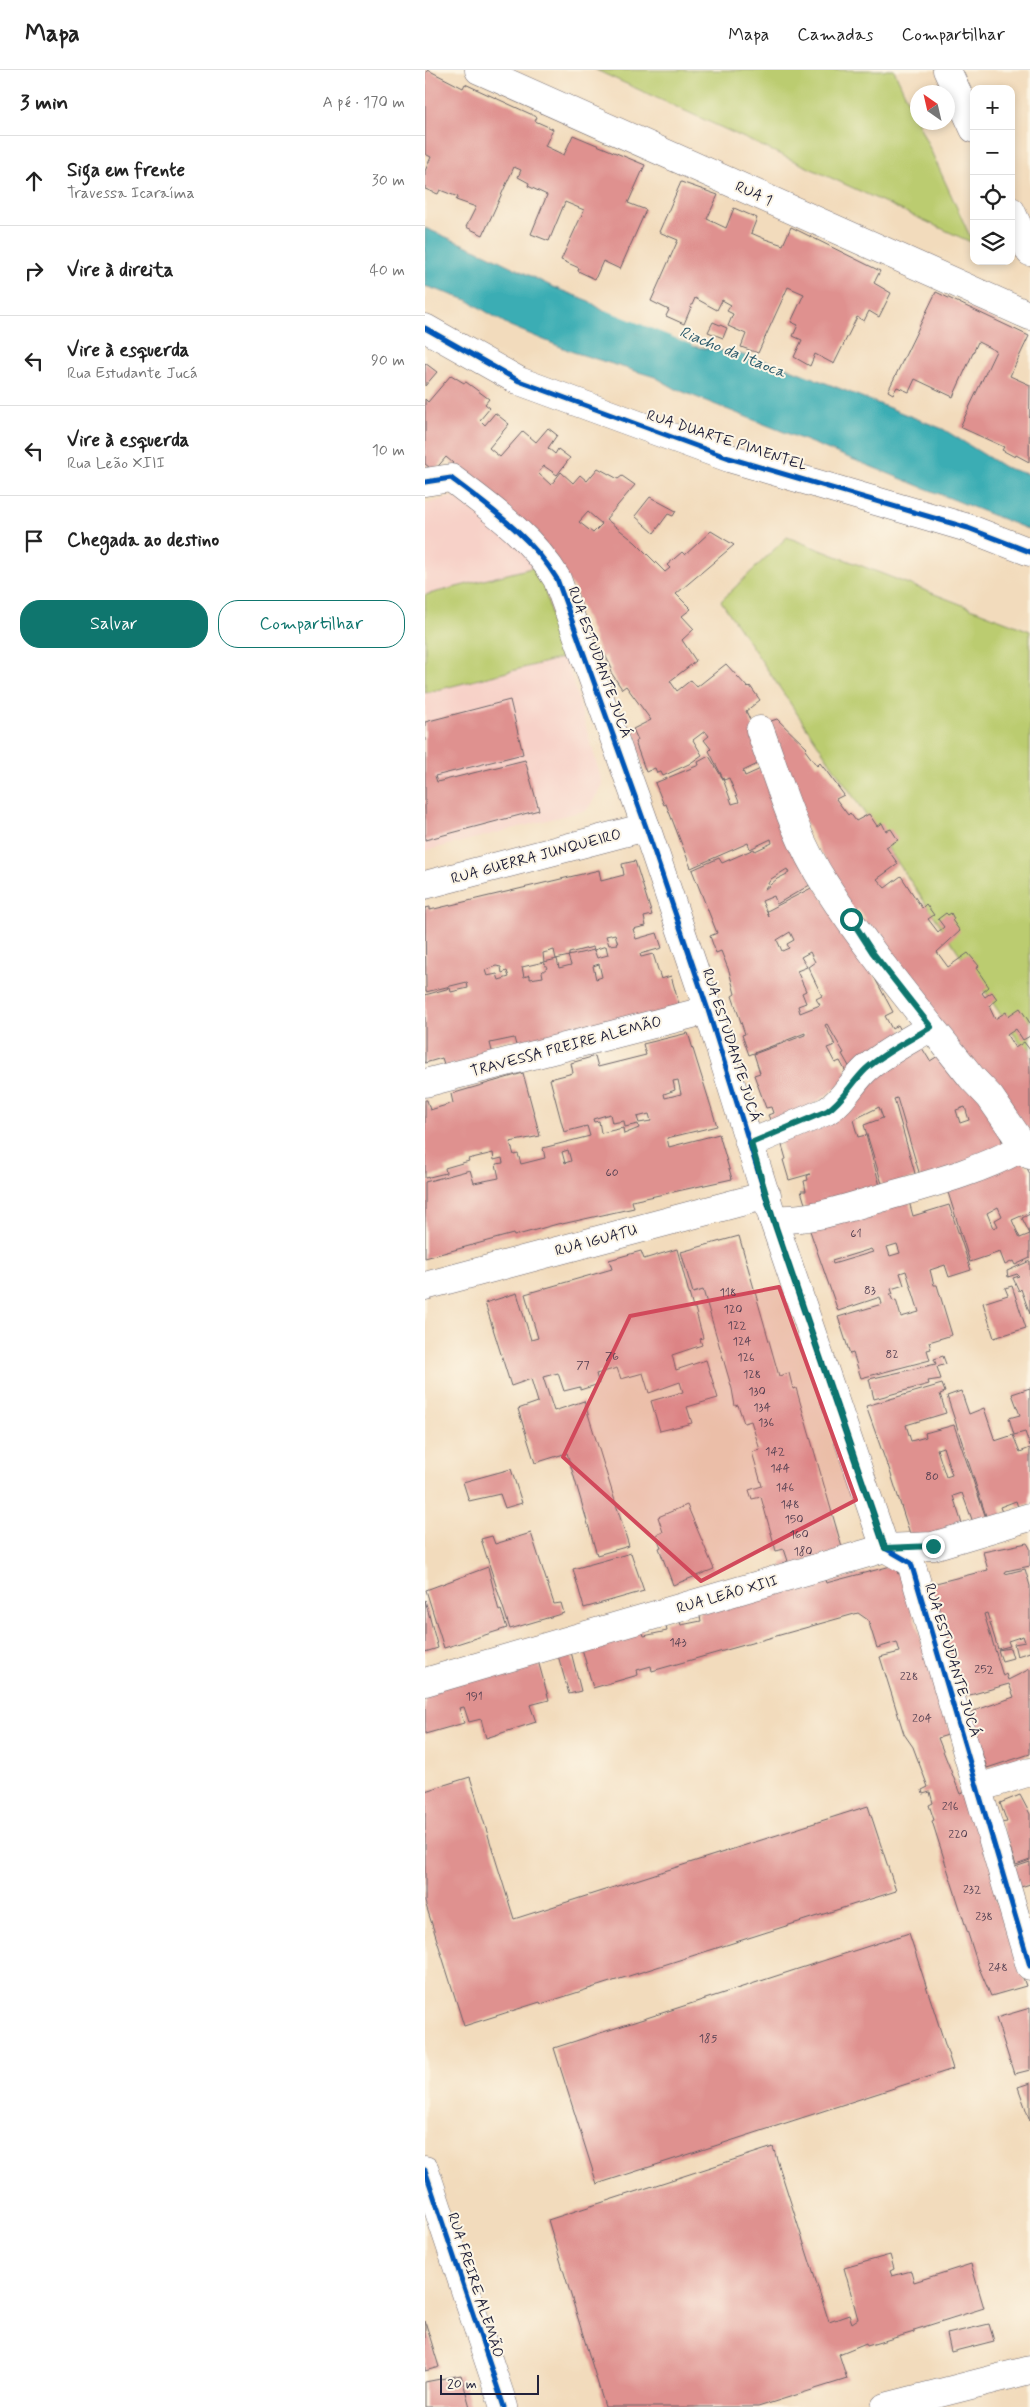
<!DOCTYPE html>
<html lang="pt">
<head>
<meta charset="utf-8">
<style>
  :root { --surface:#fff; --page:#f6f6f6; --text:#222; --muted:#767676; --line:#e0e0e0; --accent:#0f766e }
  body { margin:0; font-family:Mynerve,sans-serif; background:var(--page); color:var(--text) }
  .controls { position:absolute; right:15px; top:15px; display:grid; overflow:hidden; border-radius:10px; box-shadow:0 2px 8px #0003 }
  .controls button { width:45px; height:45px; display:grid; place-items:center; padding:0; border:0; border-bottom:1px solid var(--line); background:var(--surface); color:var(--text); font:25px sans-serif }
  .compass { position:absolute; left:485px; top:15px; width:45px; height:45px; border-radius:50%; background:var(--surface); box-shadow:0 2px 8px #0003; rotate:326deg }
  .scale { position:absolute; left:15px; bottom:12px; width:99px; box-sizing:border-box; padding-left:5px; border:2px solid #22223b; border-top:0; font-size:14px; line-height:18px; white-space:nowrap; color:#22223b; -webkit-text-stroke:4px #fcf5e5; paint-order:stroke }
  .stop { position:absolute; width:15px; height:15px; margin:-11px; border:4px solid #0f766e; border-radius:50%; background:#fff }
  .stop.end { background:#0f766e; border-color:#fff; box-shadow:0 1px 5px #0008 }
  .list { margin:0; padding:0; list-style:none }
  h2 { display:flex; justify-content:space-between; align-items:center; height:65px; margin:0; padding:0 20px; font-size:21px }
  h2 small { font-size:16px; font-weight:400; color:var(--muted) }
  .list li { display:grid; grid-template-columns:32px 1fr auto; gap:15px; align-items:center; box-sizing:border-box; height:90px; padding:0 20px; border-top:1px solid var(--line) }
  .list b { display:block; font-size:19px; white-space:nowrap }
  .list p { margin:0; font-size:16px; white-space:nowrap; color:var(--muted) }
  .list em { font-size:16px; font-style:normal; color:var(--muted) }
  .actions { display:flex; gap:10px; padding:15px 20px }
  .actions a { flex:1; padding:11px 0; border:1px solid var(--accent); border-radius:20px; text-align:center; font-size:18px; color:var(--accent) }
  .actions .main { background:var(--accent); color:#fff }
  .icon { flex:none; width:28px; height:28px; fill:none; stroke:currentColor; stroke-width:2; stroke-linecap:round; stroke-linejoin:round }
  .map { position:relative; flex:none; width:605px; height:2337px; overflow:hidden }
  header { display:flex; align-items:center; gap:30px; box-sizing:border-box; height:70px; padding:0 25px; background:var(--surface); border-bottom:1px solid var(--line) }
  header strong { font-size:24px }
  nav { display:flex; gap:28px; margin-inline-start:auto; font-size:18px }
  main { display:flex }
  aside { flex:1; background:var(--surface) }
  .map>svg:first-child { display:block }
</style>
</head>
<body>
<header>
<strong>Mapa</strong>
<nav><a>Mapa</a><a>Camadas</a><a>Compartilhar</a></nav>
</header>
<main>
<aside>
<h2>3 min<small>A pé · 170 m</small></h2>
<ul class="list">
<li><svg class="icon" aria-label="ahead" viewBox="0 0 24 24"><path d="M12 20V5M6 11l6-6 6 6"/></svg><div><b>Siga em frente</b><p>Travessa Icaraíma</p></div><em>30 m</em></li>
<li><svg class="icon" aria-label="right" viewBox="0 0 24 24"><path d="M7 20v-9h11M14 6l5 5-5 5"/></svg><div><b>Vire à direita</b></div><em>40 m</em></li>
<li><svg class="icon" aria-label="left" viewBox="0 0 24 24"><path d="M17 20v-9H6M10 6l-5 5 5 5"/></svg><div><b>Vire à esquerda</b><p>Rua Estudante Jucá</p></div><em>90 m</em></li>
<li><svg class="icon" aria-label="left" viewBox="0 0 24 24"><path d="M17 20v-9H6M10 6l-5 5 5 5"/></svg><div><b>Vire à esquerda</b><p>Rua Leão XIII</p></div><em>10 m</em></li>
<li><svg class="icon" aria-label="arrive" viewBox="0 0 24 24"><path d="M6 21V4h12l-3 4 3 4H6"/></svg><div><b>Chegada ao destino</b></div></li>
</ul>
<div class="actions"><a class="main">Salvar</a><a>Compartilhar</a></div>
</aside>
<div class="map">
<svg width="605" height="2337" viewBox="0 0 605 2337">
  <rect width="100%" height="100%" fill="#fcf5e5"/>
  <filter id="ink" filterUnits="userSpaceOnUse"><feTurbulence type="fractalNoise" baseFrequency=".02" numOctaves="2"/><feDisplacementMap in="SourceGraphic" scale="10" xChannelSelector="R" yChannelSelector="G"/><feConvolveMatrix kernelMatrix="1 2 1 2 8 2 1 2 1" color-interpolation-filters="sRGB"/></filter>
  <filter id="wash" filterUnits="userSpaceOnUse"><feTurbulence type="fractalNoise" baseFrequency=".0096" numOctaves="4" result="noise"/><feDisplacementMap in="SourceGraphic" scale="20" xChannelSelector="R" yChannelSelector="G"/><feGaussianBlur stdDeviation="1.12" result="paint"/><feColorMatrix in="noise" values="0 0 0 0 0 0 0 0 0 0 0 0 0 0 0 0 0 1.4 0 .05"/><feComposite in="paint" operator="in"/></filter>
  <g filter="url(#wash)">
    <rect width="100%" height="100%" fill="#f2dbbc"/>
    <!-- built -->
    <path fill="#f7d1c8" d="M30 426 113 492 178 715 162 740 0 781V434Z"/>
    <!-- green -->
    <g fill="#bbcc6f" stroke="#6e7755">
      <path d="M171 0H469L548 173Z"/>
      <path d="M362 467 605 561V988L296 531Z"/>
      <path d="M114 496 137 588 0 623V525Z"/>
    </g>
    <!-- water -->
    <path fill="#3badb4" stroke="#2e6878" d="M0 158 61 184 128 217 164 231 211 263 236 271 315 284 355 295 518 359 579 397 605 405V460L251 319 230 307 148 282 85 256 42 230 0 216Z"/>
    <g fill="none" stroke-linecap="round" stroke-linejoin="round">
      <!-- stream -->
      <path stroke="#3badb4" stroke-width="10" d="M182 246 264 279"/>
    </g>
    <g id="blocks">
      <!-- building -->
      <g fill="#df918f" fill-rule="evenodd">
        <path d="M3 0 38 18 40 14 112 47 110 51 128 59 120 76 139 85 148 65 220 95 203 133 221 140 195 199 178 191 170 209 153 201 154 198 136 190 159 140 140 132 124 171 106 164 122 125 103 116 104 113 93 107 96 100 89 97 58 165 41 157 51 137 31 130 33 127 15 120 13 124 0 119V101L6 87 0 84V3Z"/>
        <path d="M256 112 293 125 282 149 301 158 309 138 332 148 326 163 340 169 358 175 366 157 455 201 449 213 466 223 454 247 444 241 439 251 432 247 409 294 390 284 385 296 369 287 377 270 368 266 373 255 366 252 379 224 363 217 333 283 316 277 321 264 303 256 308 244 302 241 306 235 297 230 292 240 270 228 259 254 241 246 244 240 226 231 253 170 234 162Z"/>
        <path d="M511 222 604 266 585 306 605 315 604 392 591 385 590 387 577 380 579 377 535 357 571 281 553 272 528 327 490 309 484 322 472 317 468 324 463 321Z"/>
        <path d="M288 252 302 258 298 268 283 262Z"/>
        <path d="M0 293 12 302 0 316Z"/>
        <path d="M26 305 39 313 41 312 64 329 60 334 65 338 55 350 60 355 70 343 84 354 64 378 75 387 98 361 111 372 123 358 132 365 123 378 130 384 133 379 145 388 132 405 119 396 113 403 126 415 136 402 148 413 155 405 162 411 173 398 193 409 197 406 210 415 181 449 210 472 240 502 245 498 242 495 257 482 260 485 286 461 309 475 251 524 266 539 257 546 269 559 257 570 271 591 245 611 252 621 266 610 272 617 301 594 323 618 325 616 335 630 321 641 343 689 318 701 320 706 340 697 390 812 352 834 349 826 337 831 344 847 342 841 390 816 441 892 460 927 468 942 460 946 467 959 473 955 481 969 350 1061 343 1045 348 1043 346 1037 341 1038 329 1005 335 1003 329 984 380 965V963L324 985 317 965 320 964 307 926 310 924 304 901 296 881 291 883 285 866 292 863 267 800 294 788 297 793 329 779 330 781 347 773 346 769 325 779 323 773 266 798 241 734 239 735 230 713 274 695 273 692 284 686 298 709 307 734 314 732 304 708 299 710 284 681 286 679 279 670 284 666 280 661 268 670 277 685 264 694 238 706 236 702 232 703 230 698 221 702 210 672 213 670 208 659 226 650 201 616 197 619 185 601 187 599 180 585 177 588 149 518 73 435 27 394 28 393 21 387 9 401 0 394V329L3 332ZM163 442 177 454 168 463 154 452ZM362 799 364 803 352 809 339 820 346 809ZM365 862 369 870 362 874 364 878 357 881 352 870ZM385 882 390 892 383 897 397 926 391 929 395 935 375 943 373 936 381 933 377 923 381 921 372 901 382 897 376 887ZM402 954 419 983 417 984 429 1005 421 1002 415 991 410 993 402 978 410 975 400 955Z"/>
        <path d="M225 427 251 441 248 446 243 444 229 463 210 446Z"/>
        <path d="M85 630 98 684 10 706 12 712 100 690 114 740 0 770V652Z"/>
        <path d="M352 649 382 678 380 680 392 696 395 693 402 702 419 725 411 729 423 745 425 743 431 751 444 744 452 756 457 753 461 761 466 759 473 770 461 777 473 794 452 809 460 818 476 806 497 838 501 834 509 845 503 849 513 862 519 857 513 849 521 843 523 845 526 843 529 849 527 850 535 861 512 882 523 897 543 883 554 896 551 898 564 917 557 923 560 927 567 922 572 929 564 936 570 949 581 942 583 946 595 938 605 953V966L598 970 591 959 582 965 590 978 599 972 605 980V1076L434 853 441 849 433 839 428 843 367 725 343 652Z"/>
        <path d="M210 791 227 845 219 847 221 856 208 859 211 869 232 863 237 878 215 884 216 887 228 884 236 909 246 906 255 938 92 979 89 968 65 973 68 985 20 997 17 988 0 993V925L25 918 26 922 43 918 42 912 1 922 0 838 5 837V840L174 800 176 811 199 805 197 794ZM190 864 193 874 184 875 181 866ZM181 876 183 885 172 888 169 880ZM168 877 169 880 143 886 146 895 134 898 132 889 119 892 118 883 129 880 131 889 144 886V883ZM119 892 122 898 117 902 118 907 105 909V905L99 907 97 897ZM174 894 177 907 171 909 168 896ZM71 896 76 897 77 903 82 901 84 907 74 910 72 904 62 906 60 900Z"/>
        <path d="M263 963 292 1056 242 1068 244 1077 294 1064 307 1109 207 1131 209 1138 137 1154 136 1153 89 1166 88 1164 0 1188V1112L45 1100 49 1113 74 1108 71 1094 78 1093 77 1088 69 1090 68 1083 43 1089 44 1091 20 1098 21 1103 0 1108V1030H2L5 1040 28 1033 26 1024 98 1003 115 1066 85 1072 89 1085 93 1084 96 1094 120 1088 118 1078 165 1066 162 1056 139 1062 125 1009 148 1003 146 993 170 986 173 997 221 985 218 974ZM253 1010 256 1024 240 1028 239 1024 250 1020 248 1011ZM185 1044 187 1053 199 1051 200 1057 213 1054 214 1058 199 1064 198 1058 176 1063 174 1051 169 1052 168 1049ZM224 1044 226 1051 214 1053 212 1047ZM143 1080 146 1091 140 1093 137 1082Z"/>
        <path d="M494 973 505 991 521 981 563 1029 580 1080 496 1109 472 1028 469 1029 491 1107 458 1117 439 1055 458 1048 454 1037 428 1050 433 1067 441 1065 457 1123 382 1140 376 1121H381L379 1111 383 1110 382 1106 385 1104 364 1110 358 1090 361 1089 354 1065 418 1028ZM540 1037 544 1050 535 1053 531 1040Z"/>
        <path d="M595 1084 605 1104V1142L587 1150 595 1168 605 1164 597 1148 605 1144V1188L590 1195 588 1191 580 1195 575 1182 545 1192 520 1113ZM573 1137 577 1146 570 1150 573 1156 568 1158 562 1143Z"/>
        <path d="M482 1124 488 1146 524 1135 546 1200 524 1207 520 1195 505 1200 509 1215H512L527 1265 504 1272 506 1279 502 1280 505 1290 436 1308 428 1283 425 1284 413 1247 457 1234 455 1227 413 1241 384 1158ZM472 1174 475 1183 465 1186 462 1177ZM446 1179 448 1182 408 1194 407 1191ZM481 1201 494 1242 476 1247 471 1230 468 1231 465 1224H468L466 1219 479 1215 475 1203Z"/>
        <path d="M314 1166 354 1306 364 1303 368 1319 371 1318 418 1481 358 1498 357 1493 363 1491 359 1479 351 1481 336 1427 327 1429 324 1420 337 1416 327 1382 335 1380 326 1351 319 1353 313 1335 310 1336 307 1319 278 1220 268 1223 256 1182Z"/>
        <path d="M252 1179 268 1238H270L278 1268 275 1269 277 1275 247 1285 251 1300 281 1290 293 1328 262 1337 267 1353 235 1361 226 1331 258 1322 255 1312 224 1323 218 1303 196 1309 192 1298 171 1304 174 1314 155 1320V1317L139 1321 133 1303 118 1307 129 1341 159 1331 204 1476 172 1485 142 1383 110 1393 93 1339 113 1332 106 1309 86 1316 60 1233 92 1223 106 1270 113 1268 100 1224 187 1199 184 1190 216 1181 219 1189Z"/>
        <path d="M605 1191V1244L596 1219 594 1221 588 1208 594 1206 592 1204 583 1207 582 1201Z"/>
        <path d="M587 1216 601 1258 569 1268 558 1233 583 1225 580 1218Z"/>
        <path d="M518 1286 521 1294 512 1297 516 1309 503 1311 504 1314 449 1329 444 1309 511 1294 509 1289Z"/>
        <path d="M517 1314 520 1322 515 1324 521 1343 481 1355 486 1371 501 1367 500 1363 529 1355 561 1448 548 1452 537 1423 528 1426 538 1457 487 1470 463 1395H462L441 1336ZM518 1377 527 1405 521 1407 512 1379Z"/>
        <path d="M605 1318V1376L600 1362 589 1365 584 1348 595 1345 587 1324Z"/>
        <path d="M536 1321 544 1344 559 1338 570 1371 588 1365 595 1382 605 1378V1433L593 1437 591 1431 575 1437 578 1445 562 1449 522 1326Z"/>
        <path d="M86 1399 97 1433 80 1438 75 1424 44 1431 38 1412Z"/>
        <path d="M262 1435 289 1499 248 1515 234 1478 236 1477 231 1465 238 1462 233 1447Z"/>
        <path d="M106 1463 129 1534 136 1533 139 1543 85 1559 56 1469 67 1466 70 1474Z"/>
        <path d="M602 1473 605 1478V1496L581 1501 580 1504 600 1499 605 1516V1582L592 1586 589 1574 600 1572 598 1566 583 1571 585 1576 573 1579 562 1543 559 1544 578 1606 581 1604 583 1610 605 1599V1684L562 1698 543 1643 589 1627 584 1614 538 1627 503 1515 563 1500 558 1482Z"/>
        <path d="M206 1483 219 1521 159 1538 148 1499Z"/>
        <path d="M470 1495 473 1504 475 1503 526 1664 513 1668 535 1724 544 1721 576 1826 570 1828 601 1916 566 1926 554 1898 507 1751 509 1750 504 1735 508 1733 505 1722 498 1724 497 1720 503 1717 488 1677 479 1664 455 1587 475 1582 472 1572 452 1578 443 1550 433 1543 227 1601 226 1596 212 1600 213 1605 168 1618 156 1575 217 1560 219 1566 242 1561 240 1552 254 1549 256 1555 276 1551 274 1542 400 1510 401 1513Z"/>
        <path d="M63 1497 74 1541 76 1540 82 1558 19 1578 1 1520Z"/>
        <path d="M0 1530 13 1578 0 1582Z"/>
        <path d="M145 1578 156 1621 144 1624 132 1582Z"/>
        <path d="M585 1578 588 1588 577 1591 573 1580Z"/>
        <path d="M112 1587 124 1630 105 1635 111 1652 61 1668 56 1649 44 1652 39 1637 34 1638 39 1653 0 1664V1620Z"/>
        <path d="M45 1707 89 1849 443 1736 471 1821 116 1934 115 1932 39 1956 0 1832V1721Z"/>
        <path d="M595 1725 605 1744V1790L591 1795 576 1753 582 1752 575 1733Z"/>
        <path d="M605 1792V1814L593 1818 587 1798Z"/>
        <path d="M484 1863 528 1999 172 2114 129 1978Z"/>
        <path d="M605 1938V2000L589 2004 571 1948Z"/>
        <path d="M605 2013V2051L593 2017Z"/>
        <path d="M348 2077 404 2252 424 2245 427 2253 433 2249 419 2198 465 2185 469 2199 465 2201 467 2206 486 2201 489 2212 546 2194 559 2238 489 2260V2262L442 2276 441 2273 414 2284 422 2309 333 2337H180L123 2150Z"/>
        <path d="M0 2251 14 2297 0 2301Z"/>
        <path d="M564 2254 569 2271 526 2282 522 2264Z"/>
        <path d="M36 2305 45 2337H0V2312Z"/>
      </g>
    </g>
  </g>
  <g filter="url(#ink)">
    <use href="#blocks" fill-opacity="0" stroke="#6b6368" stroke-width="1"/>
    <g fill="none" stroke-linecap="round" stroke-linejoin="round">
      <defs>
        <g id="minor">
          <path d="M54 0 605 246"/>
          <path d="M522 0 549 59"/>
          <path d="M586 141 605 182"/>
          <path d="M0 258 94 311 304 388 543 458 605 482"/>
          <path d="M0 412 26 408C65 438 107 467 132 509L221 757 283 940 348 1149 460 1478 486 1493 605 1896"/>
          <path d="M335 660C354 712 370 768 400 814 444 883 497 945 547 1008L565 1027 605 1085"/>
          <path d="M0 815 221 757"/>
          <path d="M0 1013 283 940"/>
          <path d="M326 1073 402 1041C418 1031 427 1012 441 999 460 982 485 970 506 957"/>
          <path d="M348 1149C386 1151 421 1138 456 1128 505 1114 556 1101 600 1076"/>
          <path d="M0 1216 342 1125"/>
          <path d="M0 1612 460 1478 508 1476 605 1447"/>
          <path d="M553 1718 605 1702"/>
          <path d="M0 2100 79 2337"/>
          <path d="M460 2337 605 2300"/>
        </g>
      </defs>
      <!-- minor casing -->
      <use href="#minor" stroke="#6b6368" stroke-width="29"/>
      <!-- minor -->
      <use href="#minor" stroke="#fff" stroke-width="28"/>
      <defs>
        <g id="cycleway">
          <path d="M0 258 94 311 304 388 543 458 605 482"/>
          <path d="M0 412 26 408C65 438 107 467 132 509L221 757 283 940 348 1149 460 1478 486 1493 605 1896"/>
          <path d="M0 2100 79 2337"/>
        </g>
      </defs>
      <!-- cycleway casing -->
      <use href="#cycleway" stroke="#fcf5e5" stroke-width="8"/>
      <!-- cycleway -->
      <use href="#cycleway" stroke="#0057b8" stroke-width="5"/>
    </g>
  </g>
  <g fill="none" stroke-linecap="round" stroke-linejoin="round" filter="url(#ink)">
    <!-- route -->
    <path stroke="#0f766e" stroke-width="6" d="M426 849 448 883 506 957C485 970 460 982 441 999 427 1012 418 1031 402 1041L326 1073 348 1149 460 1478 508 1476"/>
  </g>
  <!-- marked area -->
  <path fill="#d1495b" fill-opacity="0.2" stroke="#d1495b" stroke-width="4" stroke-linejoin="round" d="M354 1217 431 1430 276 1511 138 1387 205 1246Z"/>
  <g text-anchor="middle" stroke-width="4" stroke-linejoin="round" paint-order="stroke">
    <!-- number labels -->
    <g font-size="12" fill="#513e50">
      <text x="187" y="1106">60</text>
      <text x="431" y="1167">61</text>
      <text x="445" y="1224">83</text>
      <text x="303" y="1226">118</text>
      <text x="308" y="1243">120</text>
      <text x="312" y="1259">122</text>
      <text x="317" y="1275">124</text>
      <text x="467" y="1288">82</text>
      <text x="187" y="1290">76</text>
      <text x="321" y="1291">126</text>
      <text x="158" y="1299">77</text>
      <text x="327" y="1308">128</text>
      <text x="332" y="1325">130</text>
      <text x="337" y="1341">134</text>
      <text x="341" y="1356">136</text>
      <text x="350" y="1385">142</text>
      <text x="355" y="1402">144</text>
      <text x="507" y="1410">80</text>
      <text x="360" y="1421">146</text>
      <text x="365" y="1438">148</text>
      <text x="369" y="1453">150</text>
      <text x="374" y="1468">160</text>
      <text x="378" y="1485">180</text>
      <text x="253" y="1576">143</text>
      <text x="559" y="1603">252</text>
      <text x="484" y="1610">228</text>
      <text x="49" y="1630">191</text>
      <text x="497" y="1652">204</text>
      <text x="525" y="1740">216</text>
      <text x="533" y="1768">220</text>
      <text x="547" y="1823">232</text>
      <text x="559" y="1850">238</text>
      <text x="573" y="1901">248</text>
      <text x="283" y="1972">185</text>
    </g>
    <!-- street labels -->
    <g font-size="15" fill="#22223b" stroke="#fcf5e5">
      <text transform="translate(329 123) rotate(24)" y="5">RUA 1</text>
      <text transform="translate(302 370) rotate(18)" y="5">RUA DUARTE PIMENTEL</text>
      <text transform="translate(175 592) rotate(70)" y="5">RUA ESTUDANTE JUCÁ</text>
      <text transform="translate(111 786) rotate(-15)" y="5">RUA GUERRA JUNQUEIRO</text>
      <text transform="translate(307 975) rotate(72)" y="5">RUA ESTUDANTE JUCÁ</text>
      <text transform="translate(141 976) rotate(-15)" y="5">TRAVESSA FREIRE ALEMÃO</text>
      <text transform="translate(171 1170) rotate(-15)" y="5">RUA IGUATU</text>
      <text transform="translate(302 1524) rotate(-16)" y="5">RUA LEÃO XIII</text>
      <text transform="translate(528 1590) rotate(73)" y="5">RUA ESTUDANTE JUCÁ</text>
      <text transform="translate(51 2215) rotate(72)" y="5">RUA FREIRE ALEMÃO</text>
    </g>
    <!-- water labels -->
    <g font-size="16" font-style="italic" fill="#2c5a6b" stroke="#fcf5e5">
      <text transform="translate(308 281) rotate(22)" y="6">Riacho da Itaoca</text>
    </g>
  </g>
</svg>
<div class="controls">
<button>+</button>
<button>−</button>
<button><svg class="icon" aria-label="locate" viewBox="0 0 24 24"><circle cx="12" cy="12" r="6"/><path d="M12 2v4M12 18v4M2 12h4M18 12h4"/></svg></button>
<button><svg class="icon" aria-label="layers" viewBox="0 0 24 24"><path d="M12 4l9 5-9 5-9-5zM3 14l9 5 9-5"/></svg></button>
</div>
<svg class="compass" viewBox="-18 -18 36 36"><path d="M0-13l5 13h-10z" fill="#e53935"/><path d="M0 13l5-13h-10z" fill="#767676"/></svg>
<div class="scale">20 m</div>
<div class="stop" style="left:426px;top:849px"></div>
<div class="stop end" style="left:508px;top:1476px"></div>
</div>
</main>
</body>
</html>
